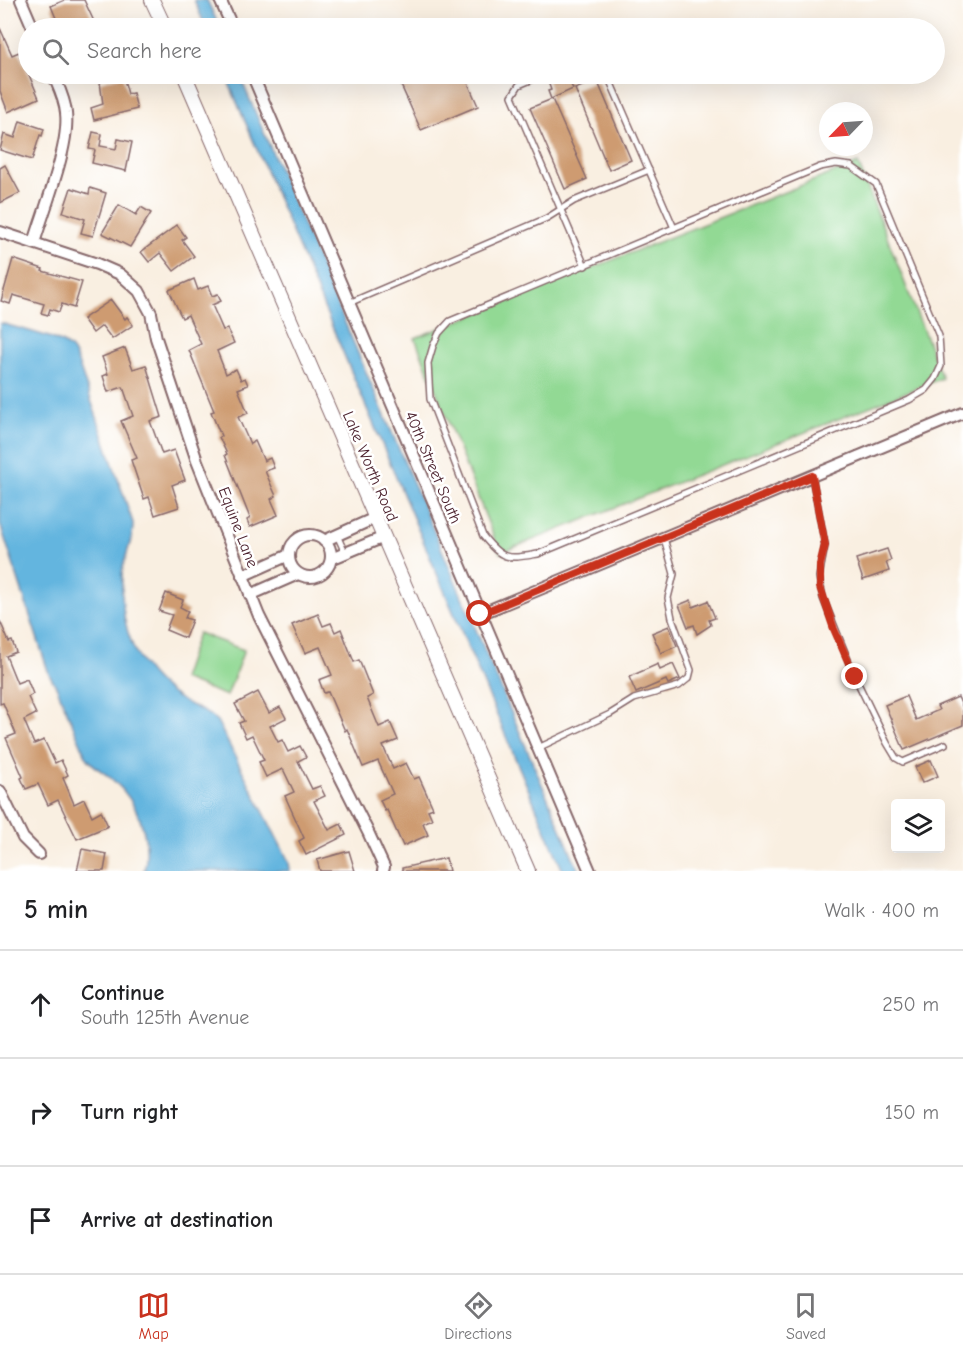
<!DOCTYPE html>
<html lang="en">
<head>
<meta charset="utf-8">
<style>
  :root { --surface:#fff; --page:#f2f2f2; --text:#202124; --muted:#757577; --line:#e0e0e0; --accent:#c8321e }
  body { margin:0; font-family:"Comic Neue",sans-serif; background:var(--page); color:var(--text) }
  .controls { position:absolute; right:18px; bottom:18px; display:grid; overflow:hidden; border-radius:6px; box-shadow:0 6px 24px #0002 }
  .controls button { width:54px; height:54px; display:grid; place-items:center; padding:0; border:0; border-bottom:2px solid var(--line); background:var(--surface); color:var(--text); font:30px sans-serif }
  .compass { position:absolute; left:819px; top:102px; width:54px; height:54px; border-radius:50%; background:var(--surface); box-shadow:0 6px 24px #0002; rotate:245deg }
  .stop { position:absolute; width:18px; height:18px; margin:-14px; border:4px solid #c8321e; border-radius:50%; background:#fff }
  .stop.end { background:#c8321e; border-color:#fff; box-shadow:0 2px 6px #0008 }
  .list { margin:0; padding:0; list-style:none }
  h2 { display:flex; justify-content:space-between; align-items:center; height:78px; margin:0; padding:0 24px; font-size:26px }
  h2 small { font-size:20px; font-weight:400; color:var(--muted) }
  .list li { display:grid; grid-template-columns:39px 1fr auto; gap:18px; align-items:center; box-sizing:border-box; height:108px; padding:0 24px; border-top:2px solid var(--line) }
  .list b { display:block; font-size:22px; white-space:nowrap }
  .list p { margin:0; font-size:20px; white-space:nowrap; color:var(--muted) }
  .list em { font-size:20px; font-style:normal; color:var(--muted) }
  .icon { flex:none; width:33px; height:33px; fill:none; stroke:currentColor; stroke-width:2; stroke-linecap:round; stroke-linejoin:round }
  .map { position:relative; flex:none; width:963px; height:871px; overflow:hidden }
  .search { position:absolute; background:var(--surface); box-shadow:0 6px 24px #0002; left:18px; right:18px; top:18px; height:66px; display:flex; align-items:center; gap:15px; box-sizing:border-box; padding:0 21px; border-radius:33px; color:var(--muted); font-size:22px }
  .sheet { height:402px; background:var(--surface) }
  nav { display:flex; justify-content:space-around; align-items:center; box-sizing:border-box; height:84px; border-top:2px solid var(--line); background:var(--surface); font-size:16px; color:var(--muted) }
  nav a { display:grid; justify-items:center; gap:3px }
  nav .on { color:var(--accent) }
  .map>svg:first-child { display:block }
</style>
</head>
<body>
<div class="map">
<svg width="963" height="871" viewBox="0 0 963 871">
  <rect width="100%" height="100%" fill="#fff"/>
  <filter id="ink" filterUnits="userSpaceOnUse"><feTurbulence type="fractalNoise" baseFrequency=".0167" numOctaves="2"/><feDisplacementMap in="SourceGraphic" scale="12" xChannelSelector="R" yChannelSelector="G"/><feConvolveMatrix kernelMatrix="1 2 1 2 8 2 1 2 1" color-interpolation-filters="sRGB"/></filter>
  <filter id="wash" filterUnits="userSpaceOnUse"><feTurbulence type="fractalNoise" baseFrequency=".008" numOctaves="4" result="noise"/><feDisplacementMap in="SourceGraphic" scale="24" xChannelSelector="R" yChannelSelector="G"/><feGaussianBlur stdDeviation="1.35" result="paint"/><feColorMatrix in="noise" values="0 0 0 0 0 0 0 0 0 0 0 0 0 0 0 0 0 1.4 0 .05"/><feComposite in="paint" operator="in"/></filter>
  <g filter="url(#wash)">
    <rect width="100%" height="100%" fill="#f9efe1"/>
    <!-- green -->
    <g fill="#92d994" stroke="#6e7c60" stroke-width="1.5">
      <path d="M858 163 942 378 500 553 415 338Z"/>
      <path d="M198 633 244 650 227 696 182 679Z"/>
    </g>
    <!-- water -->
    <g fill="#63b5df" stroke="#566a85" stroke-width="1.5">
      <path d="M194 0H207L220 28H206Z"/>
      <path d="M225 74H239L579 871H563Z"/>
      <path d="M0 323C17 328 60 337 71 349 74 352 76 358 78 362L133 523C134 542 122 559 122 577 120 628 134 669 178 698 191 707 206 710 217 721L289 862 290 871H144C152 840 138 802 114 781 105 772 93 768 86 756L57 688 49 674 0 524Z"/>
    </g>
    <g id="blocks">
      <!-- building -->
      <g fill="#ce9b71">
        <path d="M65 0H84L97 28H60L51 6Z"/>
        <path d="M0 28 12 55 19 52 39 98 8 112 0 91Z"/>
        <path d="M396 74H464L478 106 421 130Z"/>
        <path d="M560 74H566L573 89 551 99 548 91 551 90 547 79Z"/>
        <path d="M123 76 128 94 133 93 137 109 94 120 91 108 103 104 100 82Z"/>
        <path d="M597 80 631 160 609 170 575 89Z"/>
        <path d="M552 99 587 179 565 189 530 108Z"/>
        <path d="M20 121 44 129 42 136 40 135 32 160 0 150 4 134 15 138Z"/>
        <path d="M93 132 102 134 100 146 116 149 118 139 132 142 126 171 92 163 95 150 89 149Z"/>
        <path d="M5 165 20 193 0 203V168Z"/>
        <path d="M71 188 89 194 90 188 106 193 93 236 81 233 85 219 63 212Z"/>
        <path d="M119 205 136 215 141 207 151 213 130 247 102 233Z"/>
        <path d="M177 225 186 237 182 240 194 256 174 271 160 253 149 262 141 252Z"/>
        <path d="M13 259 43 269 42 271 82 282 74 308 62 304 59 312 50 309 48 315 41 313 44 304 13 295 10 304 1 301Z"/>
        <path d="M194 279 198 290 208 286 212 296 218 294 221 301 212 305 223 330 227 329 234 343 217 351 226 374 236 369 241 380 245 378 248 385 238 389 248 413 238 417 250 444 255 441 264 461 270 458 274 468 265 471 276 496 271 499 278 515 250 527 247 520 250 518 225 455 227 454 219 437 221 436 211 412 214 411 189 350 201 344 188 315 182 318 169 290Z"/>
        <path d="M111 300 125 319 127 317 133 325 112 339 102 326 93 333 83 319Z"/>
        <path d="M125 348 133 369 146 365 162 417 150 421 162 454 174 450 185 480 172 485 179 507 155 515 149 497 144 499 131 460 137 458 121 421 133 416 123 387 108 392 103 376 108 374 102 357Z"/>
        <path d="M887 549 891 560 886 562 889 571 863 580 856 559Z"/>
        <path d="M166 593 183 600 180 607 188 611 185 618 192 620 185 638 166 630 172 615 159 611Z"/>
        <path d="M691 600 693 607 708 601 715 618 709 620 711 625 697 634 694 625 688 627 679 605Z"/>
        <path d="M318 614 323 626 331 623 335 632 341 629 354 662 359 660 373 695 367 698 379 727 390 722 398 740 383 746 393 769 406 763 414 779 419 777 433 808 428 810 432 819 423 823 428 835 403 846 387 810 385 811 380 800 393 794 378 761 363 767 347 729 345 731 328 692 324 693 319 680 332 675 320 647 305 653 292 625Z"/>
        <path d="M0 621 9 642 12 641 16 652 6 656 17 683 27 679 33 694 28 697 36 714 24 720 34 744 44 740 55 763 61 760 68 775 63 778 74 804 84 799 92 816 101 811 108 826 77 839 58 800 48 805 38 784 26 789 21 778 23 777 6 738 16 734 3 703 0 704Z"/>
        <path d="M669 626 677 646 661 653 652 633Z"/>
        <path d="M658 664 660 670 673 664 680 679 668 684 666 680 636 693 629 677Z"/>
        <path d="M258 692 269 713 280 707 286 718 270 726 278 742 282 740 288 752 300 746 306 757 298 761 312 789 320 786 325 796 314 801 329 830 341 824 346 835 306 855 299 841 304 838 285 796 294 792 283 769 266 777 259 762 264 760 252 735 246 738 239 723 244 721 235 704Z"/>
        <path d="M906 696 916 720 939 710 937 706 958 697 963 708V725L904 750 885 705Z"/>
        <path d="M931 760 938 776 922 783 915 767Z"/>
        <path d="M82 849 107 854 104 871H77Z"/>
        <path d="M349 851 355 871H320L317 860Z"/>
        <path d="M446 858 449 871H402V868Z"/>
      </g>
    </g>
  </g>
  <g filter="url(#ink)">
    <use href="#blocks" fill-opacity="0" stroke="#87686b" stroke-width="1.5"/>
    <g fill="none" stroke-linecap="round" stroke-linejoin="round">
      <defs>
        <g id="service">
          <path d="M545 74 519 85 512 96 585 266"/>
          <path d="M603 74 610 81 674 228"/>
          <path d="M836 164 851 166 876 184 939 336 941 366 935 379 926 390 909 400 538 554C507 559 503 561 483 536L430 399 428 363 433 346 439 333 450 321 820 167Z"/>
          <path d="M349 303 547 218 574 201 649 170"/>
          <path d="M812 476 825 545 819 577 823 598 855 677 887 743 896 758 903 762 945 744"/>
          <path d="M337 535 345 553"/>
          <path d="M538 748 610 714 634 699 679 686 689 678 691 670 672 618 668 598 674 574 664 538"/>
        </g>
        <g id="minor">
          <path d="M21 0 33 28"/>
          <path d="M220 0 233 28"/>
          <path d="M252 74 590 871"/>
          <path d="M0 232 97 264 120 274 139 291 151 313 156 338 197 461 259 616 368 832 384 867 383 871"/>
          <path d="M34 243C44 209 70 146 66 113 65 99 58 86 53 74"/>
          <circle cx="310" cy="556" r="21"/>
          <path d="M324 541 375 518"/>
          <path d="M331 559 384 537"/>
          <path d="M242 576 289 555"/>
          <path d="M250 595 298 574"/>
          <path d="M480 614 963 413"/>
          <path d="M0 791 23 838 39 854"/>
        </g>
        <g id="tertiary">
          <path d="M152 0 165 28"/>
          <path d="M184 74 528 871"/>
        </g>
      </defs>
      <!-- service casing -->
      <use href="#service" stroke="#87686b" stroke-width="8"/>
      <!-- minor casing -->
      <use href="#minor" stroke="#87686b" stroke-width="14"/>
      <!-- tertiary casing -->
      <use href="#tertiary" stroke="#87686b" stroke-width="16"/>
      <!-- service -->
      <use href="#service" stroke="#fff" stroke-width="5"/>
      <!-- minor -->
      <use href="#minor" stroke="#fff" stroke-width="10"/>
      <!-- tertiary -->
      <use href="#tertiary" stroke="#fff" stroke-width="14"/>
    </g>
  </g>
  <g fill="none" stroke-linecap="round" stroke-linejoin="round" filter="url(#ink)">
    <!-- route -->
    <path stroke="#c8321e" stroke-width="8" d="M480 614 812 476 825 545 820 565V587L834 629 855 677"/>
  </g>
  <g text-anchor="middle" stroke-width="5" stroke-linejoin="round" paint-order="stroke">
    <!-- street labels -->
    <g font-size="16" fill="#4a1f2b" stroke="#fff">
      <text transform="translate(371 466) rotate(67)" y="6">Lake Worth Road</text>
      <text transform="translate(434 467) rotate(67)" y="6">40th Street South</text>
      <text transform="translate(239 527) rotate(69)" y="6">Equine Lane</text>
    </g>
  </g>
</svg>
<div class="controls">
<button><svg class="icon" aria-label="layers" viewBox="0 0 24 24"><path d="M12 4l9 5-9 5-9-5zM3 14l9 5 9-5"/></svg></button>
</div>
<svg class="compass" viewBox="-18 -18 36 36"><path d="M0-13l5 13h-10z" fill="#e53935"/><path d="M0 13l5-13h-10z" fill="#757577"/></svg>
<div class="stop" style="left:480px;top:614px"></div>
<div class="stop end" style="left:855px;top:677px"></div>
<div class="search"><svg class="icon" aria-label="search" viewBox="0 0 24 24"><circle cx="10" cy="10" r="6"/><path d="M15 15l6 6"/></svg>Search here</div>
</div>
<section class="sheet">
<h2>5 min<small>Walk · 400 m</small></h2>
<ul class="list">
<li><svg class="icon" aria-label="ahead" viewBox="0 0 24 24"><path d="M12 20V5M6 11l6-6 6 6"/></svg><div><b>Continue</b><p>South 125th Avenue</p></div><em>250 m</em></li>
<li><svg class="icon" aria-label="right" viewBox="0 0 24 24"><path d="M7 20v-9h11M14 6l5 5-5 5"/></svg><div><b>Turn right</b></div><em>150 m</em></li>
<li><svg class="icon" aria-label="arrive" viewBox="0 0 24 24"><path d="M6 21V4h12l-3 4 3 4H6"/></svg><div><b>Arrive at destination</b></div></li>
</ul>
</section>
<nav>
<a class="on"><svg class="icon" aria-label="map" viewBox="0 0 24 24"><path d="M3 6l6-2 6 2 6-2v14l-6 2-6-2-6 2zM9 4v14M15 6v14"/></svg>Map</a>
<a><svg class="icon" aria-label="directions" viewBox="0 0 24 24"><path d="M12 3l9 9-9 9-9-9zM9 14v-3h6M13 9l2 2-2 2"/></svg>Directions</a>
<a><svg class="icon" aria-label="saved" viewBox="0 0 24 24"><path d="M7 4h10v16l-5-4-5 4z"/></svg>Saved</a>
</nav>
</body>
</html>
